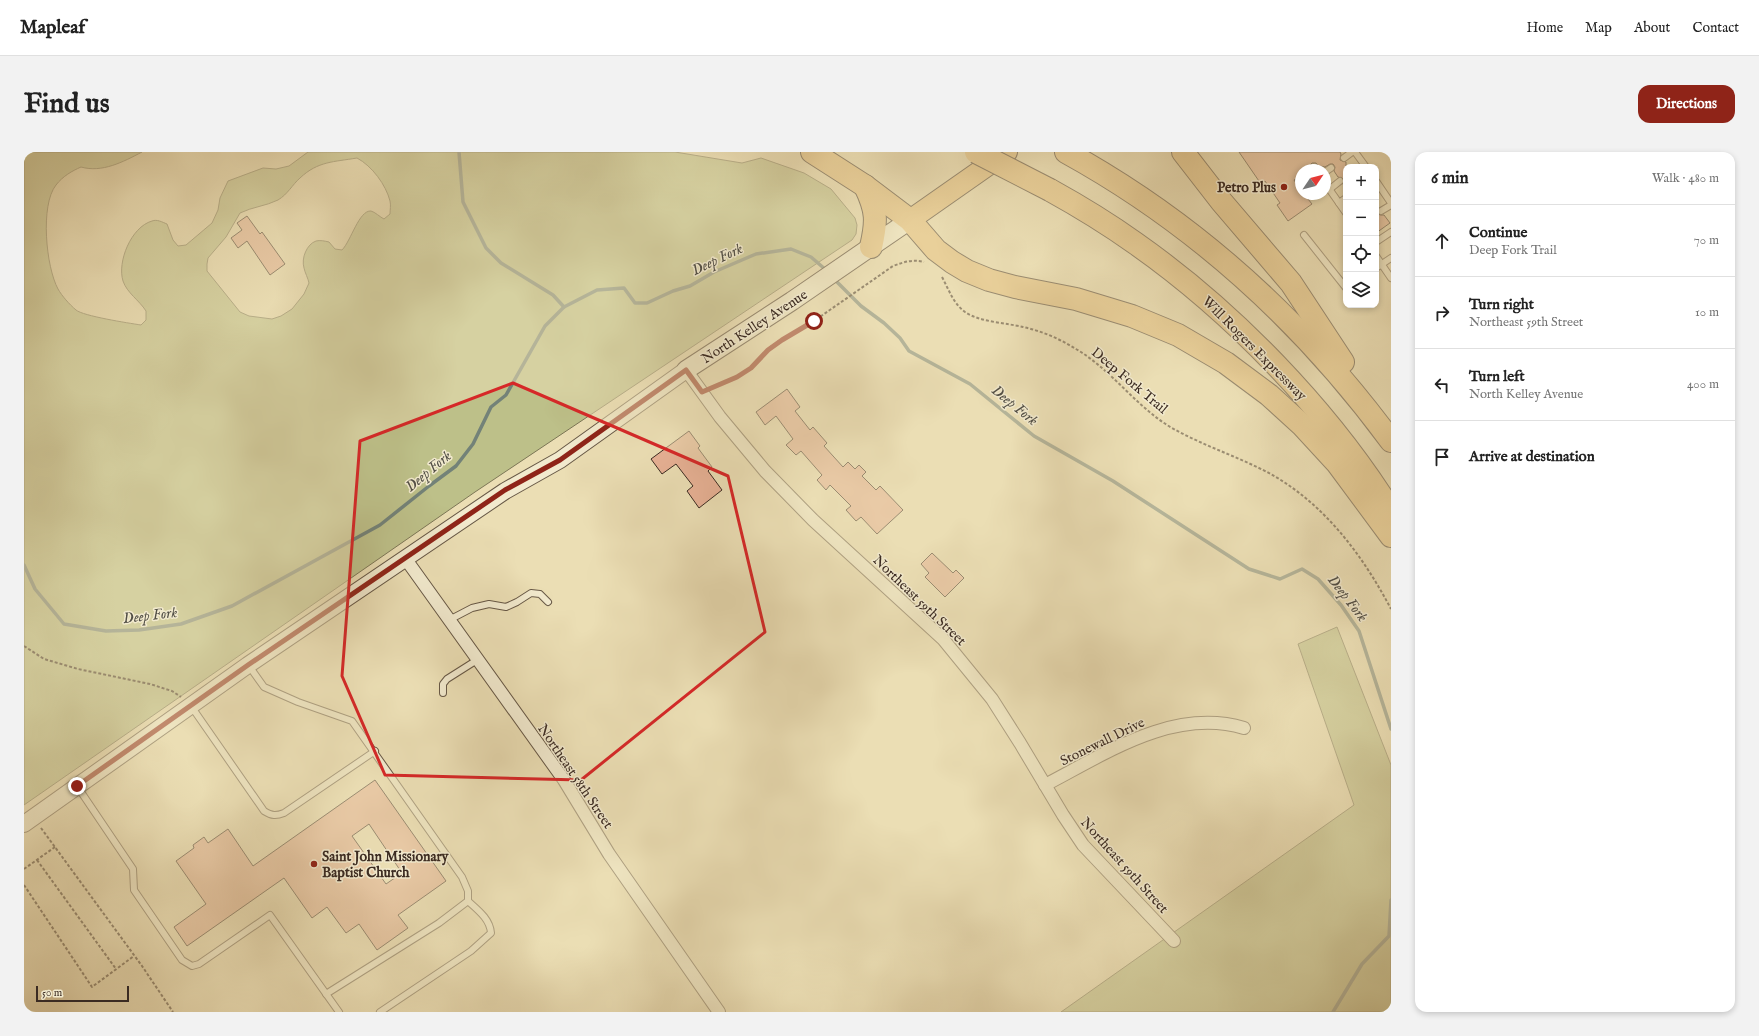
<!DOCTYPE html>
<html lang="en">
<head>
<meta charset="utf-8">
<style>
  :root { --surface:#fff; --page:#f2f2f2; --text:#222; --muted:#767676; --line:#e0e0e0; --accent:#8f2418 }
  body { margin:0; font-family:"IM FELL English",serif; background:var(--page); color:var(--text) }
  .controls { position:absolute; right:12px; top:12px; display:grid; overflow:hidden; border-radius:8px; box-shadow:0 2px 6px #0003 }
  .controls button { width:36px; height:36px; display:grid; place-items:center; padding:0; border:0; border-bottom:1px solid var(--line); background:var(--surface); color:var(--text); font:20px sans-serif }
  .compass { position:absolute; left:1271px; top:12px; width:36px; height:36px; border-radius:50%; background:var(--surface); box-shadow:0 2px 6px #0003; rotate:55deg }
  .scale { position:absolute; left:12px; bottom:10px; width:93px; box-sizing:border-box; padding-left:4px; border:2px solid #3b2b22; border-top:0; font-size:11px; line-height:14px; white-space:nowrap; color:#3b2b22; -webkit-text-stroke:3px #f2eace; paint-order:stroke }
  .stop { position:absolute; width:12px; height:12px; margin:-9px; border:3px solid #8f2418; border-radius:50%; background:#fff }
  .stop.end { background:#8f2418; border-color:#fff; box-shadow:0 1px 4px #0008 }
  .list { margin:0; padding:0; list-style:none }
  h2 { display:flex; justify-content:space-between; align-items:center; height:52px; margin:0; padding:0 16px; font-size:17px }
  h2 small { font-size:13px; font-weight:400; color:var(--muted) }
  .list li { display:grid; grid-template-columns:26px 1fr auto; gap:12px; align-items:center; box-sizing:border-box; height:72px; padding:0 16px; border-top:1px solid var(--line) }
  .list b { display:block; font-size:15px; white-space:nowrap }
  .list p { margin:0; font-size:13px; white-space:nowrap; color:var(--muted) }
  .list em { font-size:13px; font-style:normal; color:var(--muted) }
  .icon { flex:none; width:22px; height:22px; fill:none; stroke:currentColor; stroke-width:2; stroke-linecap:round; stroke-linejoin:round }
  .map { position:relative; flex:none; width:1367px; height:860px; overflow:hidden; border-radius:12px }
  header { display:flex; align-items:center; gap:24px; box-sizing:border-box; height:56px; padding:0 20px; background:var(--surface); border-bottom:1px solid var(--line) }
  header strong { font-size:19px }
  nav { display:flex; gap:22px; margin-inline-start:auto; font-size:14px }
  .intro { display:flex; align-items:center; justify-content:space-between; box-sizing:border-box; height:96px; padding:0 24px }
  h1 { margin:0; font-size:28px }
  .button { padding:10px 18px; border-radius:12px; background:var(--accent); color:#fff; font-size:14px; font-weight:700 }
  main { display:flex; gap:24px; padding:0 24px }
  aside { flex:1; background:var(--surface); border-radius:12px; box-shadow:0 2px 6px #0003 }
  .map>svg:first-child { display:block }
</style>
</head>
<body>
<header>
<strong>Mapleaf</strong>
<nav><a>Home</a><a>Map</a><a>About</a><a>Contact</a></nav>
</header>
<div class="intro"><h1>Find us</h1><a class="button">Directions</a></div>
<main>
<div class="map">
<svg width="1367" height="860" viewBox="0 0 1367 860">
  <rect width="100%" height="100%" fill="#ebdeb4"/>
  <filter id="stains"><feTurbulence type="fractalNoise" baseFrequency=".005" numOctaves="4"/><feColorMatrix values="0 0 0 0 .2 0 0 0 0 .09 0 0 0 0 .02 0 0 0 .5 -.17"/></filter>
  <radialGradient id="worn" r=".72"><stop offset=".6" stop-color="#630" stop-opacity="0"/><stop offset="1" stop-color="#630" stop-opacity=".3"/></radialGradient>
  <!-- green -->
  <g fill="#bdc089" stroke="#7c7656" fill-rule="evenodd">
    <path d="M0 0H118C99 10 78 21 57 15 48 19 39 24 32 33 16 53 22 115 34 137 38 144 45 152 52 158 59 164 104 171 117 173L122 168V159C115 148 103 141 99 129 93 110 107 75 128 69 133 67 138 70 143 72L149 88 154 94 162 93 188 71 194 58 196 46 204 29 239 16 252 17 265 14 284 0H651L718 11 737 6 780 21 807 37 831 66 833 73 832 82 828 88 451 340 0 653ZM333 6C348 14 362 33 366 49 367 53 366 58 366 62L360 67C356 65 351 60 347 59 335 58 327 89 318 98L311 97 305 90C301 89 296 88 292 89 283 92 277 106 280 116 281 121 284 126 285 131L280 142 268 157 257 164 248 167 225 164 216 160 183 119V112L184 106 202 85 216 61C228 55 242 54 254 48 264 42 268 33 276 26 294 9 310 10 333 6Z"/>
    <path d="M1313 475 1367 613V860H1037L1330 653 1274 492Z"/>
  </g>
  <g fill="none" stroke-linecap="round" stroke-linejoin="round">
    <!-- stream -->
    <g stroke="#738278" stroke-width="3.5">
      <path d="M435 0 439 50 462 96 477 111 529 143 540 155"/>
      <path d="M809 126 837 154 860 171 876 186 885 199 946 232 1010 284 1089 329 1225 417 1256 427 1278 417 1294 427 1317 453 1335 479 1367 577"/>
      <path d="M0 413 11 437 40 472 82 479 115 478 157 472 208 454 356 373 405 334 432 314 449 292 467 255 482 243 521 174 540 155 573 138 600 136 611 151H623L649 139 666 134 690 120 732 102 767 97 787 105 802 118"/>
      <path d="M1309 860 1338 812 1365 784 1367 748"/>
    </g>
  </g>
  <!-- building -->
  <g fill="#e7b195" stroke="#3b2b22" fill-rule="evenodd">
    <path d="M1215 0H1316L1317 2 1316 8 1322 10V37L1319 32 1320 27 1314 25 1310 19 1311 15 1309 12H1306L1301 15 1295 14 1292 11H1288L1286 13V17L1277 18V24L1270 28 1277 38V42H1280L1288 52 1264 69 1253 53 1256 51 1241 29 1237 32Z"/>
    <path d="M1352 52 1354 55 1353 59V62L1357 63H1360L1366 71 1352 81Z"/>
    <path d="M223 64 236 82 238 80 261 112 246 123 223 89 214 96 207 86 218 78 213 71Z"/>
    <path d="M763 237 776 255 771 259 786 278 789 275 803 291 800 294 819 315 824 310 831 317 835 313 842 320 838 324 852 338 856 334 879 358 853 382 837 365 832 369 822 358 827 354 806 333 802 338 793 328 798 323 777 299 772 303 762 293 769 287 752 264 741 273 732 260Z"/>
    <path d="M665 279 676 294 674 296 688 315 684 319 698 338 675 356 663 339 669 334 652 312 638 322 627 307Z"/>
    <path d="M908 401 929 421 932 418 940 426 921 445 901 425 905 421 897 412Z"/>
    <path d="M351 628 422 729 374 763 384 776 353 798 335 772 322 781 303 755 288 766 260 726 163 794 150 775 182 752 152 709 170 696 169 693 180 685 184 691 204 677 229 714ZM345 672 378 721 362 732 328 684Z"/>
  </g>
  <g fill="none" stroke-linecap="round" stroke-linejoin="round">
    <defs>
      <g id="service">
        <path d="M1331 0 1342 15"/>
        <path d="M1320 6 1328 0"/>
        <path d="M1290 15 1292 18"/>
        <path d="M1301 20 1307 16"/>
        <path d="M1352 29 1367 51"/>
        <path d="M1301 31 1322 61"/>
        <path d="M1306 37 1316 29"/>
        <path d="M1315 51 1322 46"/>
        <path d="M1357 59 1367 53"/>
        <path d="M1280 83 1322 136"/>
        <path d="M1352 90 1367 80"/>
        <path d="M1352 104 1367 126"/>
        <path d="M1352 116 1367 106"/>
        <path d="M425 468 448 456 465 452 482 455 493 450 507 441 516 442 524 450"/>
        <path d="M225 514 240 535 274 550 328 569 438 725 444 739V749C454 758 466 767 467 781L447 799 356 860"/>
        <path d="M419 541V532L423 527 453 508"/>
        <path d="M167 554 240 659C248 664 252 664 260 661L351 599"/>
        <path d="M53 634 109 717 110 738 158 808 168 814 175 812 246 763 315 860"/>
        <path d="M302 842 415 771 444 749"/>
      </g>
      <g id="minor">
        <path d="M662 218 696 265 741 319 789 368 919 487 968 547 996 591 1039 663 1059 693 1150 789"/>
        <path d="M381 406 540 628 585 702 695 860"/>
        <path d="M1021 633C1081 602 1149 555 1220 576"/>
      </g>
      <path id="tertiary" d="M0 672 224 513 481 339 536 308 662 218"/>
      <path id="secondary" d="M662 218 768 149 886 68"/>
      <path id="primary" d="M886 68 983 0"/>
      <g id="motorway">
        <path d="M788 0 841 34 886 68 912 98 928 110 943 119 965 128 991 135 1052 147 1108 164 1154 183 1202 211 1245 243 1278 273 1313 311 1367 384"/>
        <path d="M1042 0C1171 71 1280 171 1367 289"/>
        <path d="M1159 0 1197 49 1267 131 1319 210"/>
        <path d="M841 34C853 59 853 69 847 95"/>
        <path d="M1026 38C1055 54 1083 71 1111 91 1208 159 1304 258 1367 359"/>
      </g>
    </defs>
    <!-- service casing -->
    <use href="#service" stroke="#675846" stroke-width="8"/>
    <!-- minor casing -->
    <use href="#minor" stroke="#675846" stroke-width="14"/>
    <!-- tertiary casing -->
    <use href="#tertiary" stroke="#675846" stroke-width="18"/>
    <!-- secondary casing -->
    <use href="#secondary" stroke="#3b2b22" stroke-width="20"/>
    <!-- primary casing -->
    <use href="#primary" stroke="#3b2b22" stroke-width="22"/>
    <!-- motorway casing -->
    <use href="#motorway" stroke="#3b2b22" stroke-width="24"/>
    <!-- path -->
    <g stroke="#3b2b22" stroke-width="2" stroke-dasharray="3 2" stroke-linecap="butt">
      <path d="M918 125C925 138 929 151 941 160 955 170 983 171 999 175 1018 179 1036 187 1052 197 1088 218 1112 255 1148 276 1178 293 1212 304 1243 320 1299 350 1338 402 1367 457"/>
      <path d="M689 235 713 225 727 216 744 197 758 187 790 169 869 114C880 110 888 107 900 110"/>
      <path d="M0 494 20 507 54 517 126 532 148 539 157 545"/>
      <path d="M17 676 118 814 149 860"/>
      <path d="M13 708 92 817"/>
      <path d="M0 717 31 695"/>
      <path d="M0 733 68 835 110 804"/>
    </g>
    <!-- service -->
    <use href="#service" stroke="#f2eace" stroke-width="6"/>
    <!-- minor -->
    <use href="#minor" stroke="#f2eace" stroke-width="12"/>
    <!-- tertiary -->
    <use href="#tertiary" stroke="#f2eace" stroke-width="16"/>
    <!-- secondary -->
    <use href="#secondary" stroke="#f2eace" stroke-width="18"/>
    <!-- primary -->
    <use href="#primary" stroke="#e6bf7a" stroke-width="20"/>
    <!-- motorway -->
    <use href="#motorway" stroke="#e6bf7a" stroke-width="22"/>
    <defs>
      <path id="motorway-bridge" d="M952 0 1026 38"/>
    </defs>
    <!-- motorway-bridge casing -->
    <use href="#motorway-bridge" stroke="#3b2b22" stroke-width="24" stroke-linecap="butt"/>
    <!-- motorway-bridge -->
    <use href="#motorway-bridge" stroke="#e6bf7a" stroke-width="22"/>
  </g>
  <g fill="none" stroke-linecap="round" stroke-linejoin="round">
    <!-- route -->
    <path stroke="#8f2418" stroke-width="5" d="M53 634 224 513 481 338 536 308 662 218 678 240 713 225 727 216 744 198 758 188 790 169"/>
  </g>
  <!-- marked area -->
  <path d="M0 0H1367V860H0ZM489 231 704 324 741 480 557 628 361 623 318 524 336 289Z" fill="#ebdeb4" fill-opacity=".55" fill-rule="evenodd"/>
  <path fill="none" stroke="#d62828" stroke-width="3" stroke-linejoin="round" d="M489 231 704 324 741 480 557 628 361 623 318 524 336 289Z"/>
  <!-- markers -->
  <g fill="#8f2418" stroke="#f2eace" stroke-width="1.5">
    <circle cx="1260" cy="35" r="4"/>
    <circle cx="290" cy="712" r="4"/>
  </g>
  <g text-anchor="middle" stroke-width="3" stroke-linejoin="round" paint-order="stroke">
    <!-- poi labels -->
    <g font-size="14" font-weight="bold" fill="#3b2b22" stroke="#f2eace" text-anchor="end">
      <text x="1252" y="40">Petro Plus</text>
      <text x="298" y="709" text-anchor="start">Saint John Missionary<tspan x="298" dy="16">Baptist Church</tspan></text>
    </g>
    <!-- street labels -->
    <g font-size="14" fill="#3b2b22" stroke="#f2eace">
      <text transform="translate(730 174) rotate(-33)" y="5">North Kelley Avenue</text>
      <text transform="translate(1231 196) rotate(45)" y="5">Will Rogers Expressway</text>
      <text transform="translate(1106 228) rotate(40)" y="5">Deep Fork Trail</text>
      <text transform="translate(896 448) rotate(44)" y="5">Northeast 59th Street</text>
      <text transform="translate(1078 589) rotate(-26)" y="5">Stonewall Drive</text>
      <text transform="translate(552 624) rotate(56)" y="5">Northeast 58th Street</text>
      <text transform="translate(1101 713) rotate(48)" y="5">Northeast 59th Street</text>
    </g>
    <!-- water labels -->
    <g font-size="15" font-style="italic" fill="#524f46" stroke="#f2eace">
      <text transform="translate(693 107) rotate(-26)" y="5">Deep Fork</text>
      <text transform="translate(991 253) rotate(39)" y="5">Deep Fork</text>
      <text transform="translate(404 319) rotate(-40)" y="5">Deep Fork</text>
      <text transform="translate(1324 446) rotate(52)" y="5">Deep Fork</text>
      <text transform="translate(126 463) rotate(-7)" y="5">Deep Fork</text>
    </g>
  </g>
  <rect width="100%" height="100%" filter="url(#stains)"/>
  <rect width="100%" height="100%" fill="url(#worn)"/>
</svg>
<div class="controls">
<button>+</button>
<button>−</button>
<button><svg class="icon" aria-label="locate" viewBox="0 0 24 24"><circle cx="12" cy="12" r="6"/><path d="M12 2v4M12 18v4M2 12h4M18 12h4"/></svg></button>
<button><svg class="icon" aria-label="layers" viewBox="0 0 24 24"><path d="M12 4l9 5-9 5-9-5zM3 14l9 5 9-5"/></svg></button>
</div>
<svg class="compass" viewBox="-18 -18 36 36"><path d="M0-13l5 13h-10z" fill="#e53935"/><path d="M0 13l5-13h-10z" fill="#767676"/></svg>
<div class="scale">50 m</div>
<div class="stop" style="left:790px;top:169px"></div>
<div class="stop end" style="left:53px;top:634px"></div>
</div>
<aside>
<h2>6 min<small>Walk · 480 m</small></h2>
<ul class="list">
<li><svg class="icon" aria-label="ahead" viewBox="0 0 24 24"><path d="M12 20V5M6 11l6-6 6 6"/></svg><div><b>Continue</b><p>Deep Fork Trail</p></div><em>70 m</em></li>
<li><svg class="icon" aria-label="right" viewBox="0 0 24 24"><path d="M7 20v-9h11M14 6l5 5-5 5"/></svg><div><b>Turn right</b><p>Northeast 59th Street</p></div><em>10 m</em></li>
<li><svg class="icon" aria-label="left" viewBox="0 0 24 24"><path d="M17 20v-9H6M10 6l-5 5 5 5"/></svg><div><b>Turn left</b><p>North Kelley Avenue</p></div><em>400 m</em></li>
<li><svg class="icon" aria-label="arrive" viewBox="0 0 24 24"><path d="M6 21V4h12l-3 4 3 4H6"/></svg><div><b>Arrive at destination</b></div></li>
</ul>
</aside>
</main>
</body>
</html>
